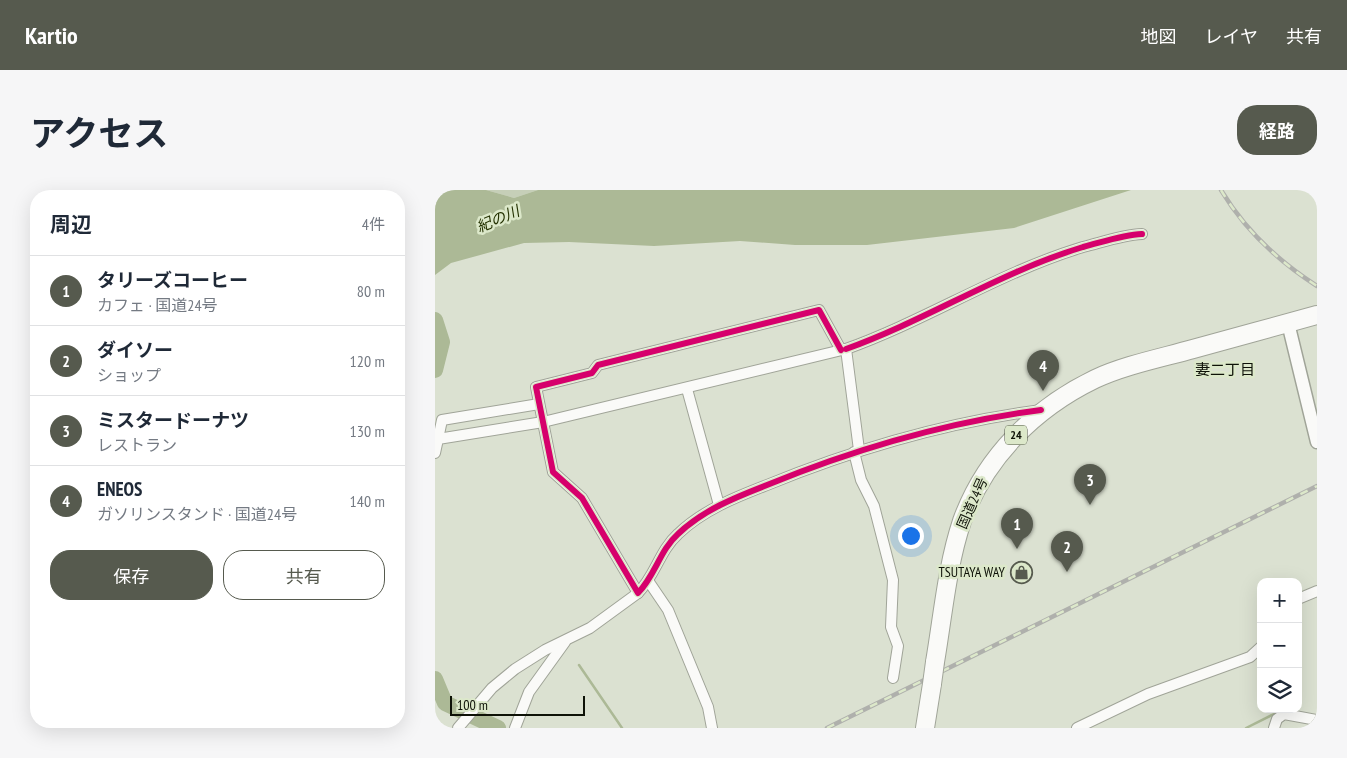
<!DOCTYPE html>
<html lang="ja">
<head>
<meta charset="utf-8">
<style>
  :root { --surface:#fff; --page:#f6f6f7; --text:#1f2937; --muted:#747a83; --line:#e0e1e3; --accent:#565a4e }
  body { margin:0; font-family:"PT Sans Narrow","Noto Sans JP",sans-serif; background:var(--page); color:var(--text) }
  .controls { position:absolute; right:15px; bottom:15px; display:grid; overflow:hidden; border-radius:10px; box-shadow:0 5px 20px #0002 }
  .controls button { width:45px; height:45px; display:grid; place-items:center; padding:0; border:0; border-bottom:1px solid var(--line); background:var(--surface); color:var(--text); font:25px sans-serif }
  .scale { position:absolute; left:15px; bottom:12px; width:135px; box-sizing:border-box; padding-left:5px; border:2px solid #0e1207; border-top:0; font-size:14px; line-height:18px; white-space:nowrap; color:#0e1207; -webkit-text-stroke:4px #dce8ca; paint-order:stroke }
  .you { position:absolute; left:475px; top:345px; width:18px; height:18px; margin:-12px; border:4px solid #fff; border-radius:50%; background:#1a73e8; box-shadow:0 0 0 8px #1a73e833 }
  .badge { display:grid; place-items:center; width:32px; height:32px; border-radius:50%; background:var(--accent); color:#fff; font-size:16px; font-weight:700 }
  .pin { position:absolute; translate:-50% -41px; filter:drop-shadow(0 1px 2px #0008) }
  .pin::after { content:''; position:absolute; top:26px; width:18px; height:15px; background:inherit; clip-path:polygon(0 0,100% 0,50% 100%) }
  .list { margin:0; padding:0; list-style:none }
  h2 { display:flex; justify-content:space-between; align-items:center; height:65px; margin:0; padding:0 20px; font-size:21px }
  h2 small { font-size:16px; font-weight:400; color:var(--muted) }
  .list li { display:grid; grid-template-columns:32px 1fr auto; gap:15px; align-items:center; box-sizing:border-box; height:70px; padding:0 20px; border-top:1px solid var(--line) }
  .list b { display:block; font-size:19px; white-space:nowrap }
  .list p { margin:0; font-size:16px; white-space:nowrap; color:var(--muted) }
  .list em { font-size:16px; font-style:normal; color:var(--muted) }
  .actions { display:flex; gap:10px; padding:15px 20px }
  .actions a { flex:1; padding:11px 0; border:1px solid var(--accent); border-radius:20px; text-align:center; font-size:18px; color:var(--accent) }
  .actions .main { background:var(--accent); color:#fff }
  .icon { flex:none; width:28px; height:28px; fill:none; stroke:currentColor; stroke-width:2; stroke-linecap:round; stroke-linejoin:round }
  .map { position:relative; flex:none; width:882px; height:538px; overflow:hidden; border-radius:20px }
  header { display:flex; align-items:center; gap:30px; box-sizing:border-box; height:70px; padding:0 25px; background:var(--accent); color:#fff }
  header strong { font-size:24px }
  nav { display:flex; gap:28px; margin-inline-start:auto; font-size:18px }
  .intro { display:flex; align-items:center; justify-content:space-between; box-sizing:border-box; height:120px; padding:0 30px }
  h1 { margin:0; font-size:35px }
  .button { padding:12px 22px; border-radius:20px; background:var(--accent); color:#fff; font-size:18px; font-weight:700 }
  main { display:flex; gap:30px; padding:0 30px }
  aside { flex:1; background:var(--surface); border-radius:20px; box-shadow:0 5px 20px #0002 }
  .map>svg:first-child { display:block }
</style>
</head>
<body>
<header>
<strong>Kartio</strong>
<nav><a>地図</a><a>レイヤ</a><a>共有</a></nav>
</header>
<div class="intro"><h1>アクセス</h1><a class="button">経路</a></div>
<main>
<aside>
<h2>周辺<small>4件</small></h2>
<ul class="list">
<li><span class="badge">1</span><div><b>タリーズコーヒー</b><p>カフェ · 国道24号</p></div><em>80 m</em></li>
<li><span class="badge">2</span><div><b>ダイソー</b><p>ショップ</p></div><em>120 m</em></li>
<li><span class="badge">3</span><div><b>ミスタードーナツ</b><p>レストラン</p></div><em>130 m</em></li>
<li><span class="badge">4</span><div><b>ENEOS</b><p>ガソリンスタンド · 国道24号</p></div><em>140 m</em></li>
</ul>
<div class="actions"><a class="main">保存</a><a>共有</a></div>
</aside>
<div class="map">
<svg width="882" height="538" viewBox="0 0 882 538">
  <rect width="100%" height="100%" fill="#dbe1d1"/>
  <!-- green -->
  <path fill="#c6cfb8" d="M51 0H103L79 8Z"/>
  <!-- water -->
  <path fill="#acb996" d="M0 0H51L79 8 103 0H696L579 38 432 55H360L305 51 219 56 134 52 89 53 16 73 0 85Z"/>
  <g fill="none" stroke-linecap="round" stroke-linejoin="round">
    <!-- stream -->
    <g stroke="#acb996" stroke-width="2.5">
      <path d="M144 475 187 538"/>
      <path d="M811 538 839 524"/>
    </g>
    <!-- river -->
    <g stroke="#acb996" stroke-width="16">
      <path d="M0 130 7 152 0 180"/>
      <path d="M0 489 10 513 63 538"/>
    </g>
    <defs>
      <g id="minor">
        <path d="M411 159C492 130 565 82 648 57 668 52 687 45 707 44"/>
        <path d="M406 160 384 120 163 175 157 183 101 197 118 282 147 308 203 403C220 386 225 360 243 344 268 320 301 307 332 295 420 259 513 232 606 220"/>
        <path d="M252 199 284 315"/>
        <path d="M3 249 7 230 104 214"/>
        <path d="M419 262 426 290 439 316 458 390 456 437 463 456 458 488"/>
        <path d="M0 263 3 249 108 232 411 159 424 260"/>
        <path d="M214 392 233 420 273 517 277 538"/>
        <path d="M863 409 882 401"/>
        <path d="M23 538 57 498 80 479 110 460 155 438 203 403"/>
        <path d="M80 538 94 502 130 452"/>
        <path d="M642 538 713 504 815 467 826 457"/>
        <path d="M839 538 842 529 849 524 882 530"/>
      </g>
      <path id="tertiary" d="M853 133 882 252"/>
      <g id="trunk">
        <path d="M500 472C508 425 512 376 527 331 550 267 600 218 660 189 690 175 726 168 758 159 799 148 841 136 882 125"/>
        <path d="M490 538 497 494"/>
      </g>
    </defs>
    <!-- minor casing -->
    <use href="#minor" stroke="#a0a498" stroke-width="12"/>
    <!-- tertiary casing -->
    <use href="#tertiary" stroke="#a0a498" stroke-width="15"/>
    <!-- trunk casing -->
    <use href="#trunk" stroke="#a0a498" stroke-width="20"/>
    <!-- minor -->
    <use href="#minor" stroke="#fafaf8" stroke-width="10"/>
    <!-- tertiary -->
    <use href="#tertiary" stroke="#fafaf8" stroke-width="12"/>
    <!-- trunk -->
    <use href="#trunk" stroke="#fafaf8" stroke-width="18"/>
    <defs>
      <g id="rail">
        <path d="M786 0C810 40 843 71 882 96"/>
        <path d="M392 538 882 296"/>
      </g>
    </defs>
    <!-- rail casing -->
    <use href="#rail" stroke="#afb0ac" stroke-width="4.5"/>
    <!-- rail -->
    <use href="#rail" stroke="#dce8ca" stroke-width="2.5" stroke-dasharray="8" stroke-linecap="butt"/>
    <defs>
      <path id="trunk-bridge" d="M497 494 500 472"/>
    </defs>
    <!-- trunk-bridge casing -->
    <use href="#trunk-bridge" stroke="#a0a498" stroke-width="20" stroke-linecap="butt"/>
    <!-- trunk-bridge -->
    <use href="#trunk-bridge" stroke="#fafaf8" stroke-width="18"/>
    <defs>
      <g id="cycleway">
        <path d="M411 159C492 130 565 82 648 57 668 52 687 45 707 44"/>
        <path d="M406 160 384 120 163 175 157 183 101 197 118 282 147 308 203 403C220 386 225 360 243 344 268 320 301 307 332 295 420 259 513 232 606 220"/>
      </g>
    </defs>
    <!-- cycleway casing -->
    <use href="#cycleway" stroke="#dce8ca" stroke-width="9"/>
    <!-- cycleway -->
    <use href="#cycleway" stroke="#d6006c" stroke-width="6"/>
  </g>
  <!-- icons -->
  <defs>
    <symbol id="shop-ring" viewBox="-11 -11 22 22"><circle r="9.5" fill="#dce8ca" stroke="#565a4e" stroke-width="1.5"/><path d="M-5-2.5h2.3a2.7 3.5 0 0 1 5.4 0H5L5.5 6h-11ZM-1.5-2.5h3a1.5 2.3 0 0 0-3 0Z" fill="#565a4e"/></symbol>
  </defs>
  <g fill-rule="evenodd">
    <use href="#shop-ring" x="574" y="370" width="25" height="25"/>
  </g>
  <g text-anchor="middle" stroke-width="5" stroke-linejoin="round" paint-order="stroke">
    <!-- shield labels -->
    <rect fill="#dce8ca" stroke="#4c5242" stroke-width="1" x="570" y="235.5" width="22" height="19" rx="4"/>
    <g font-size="12" font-weight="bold" fill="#0e1207">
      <text x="581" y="249">24</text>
    </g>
    <!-- street labels -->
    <g font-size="14" fill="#0e1207" stroke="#dce8ca">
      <text transform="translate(537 313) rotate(-66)" y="5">国道24号</text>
    </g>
    <!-- poi labels -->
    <g font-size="14" fill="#0e1207" stroke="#dce8ca" text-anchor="end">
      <text x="570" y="387">TSUTAYA WAY</text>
    </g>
    <!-- water labels -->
    <g font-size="15" font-style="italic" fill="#233100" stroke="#dce8ca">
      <text transform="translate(63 29) rotate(-23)" y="5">紀の川</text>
    </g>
    <!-- neighbourhood labels -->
    <g font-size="15" fill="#0e1207" stroke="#dce8ca">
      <text x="790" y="185">妻二丁目</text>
    </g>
  </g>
</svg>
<div class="controls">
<button>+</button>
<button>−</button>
<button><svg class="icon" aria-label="layers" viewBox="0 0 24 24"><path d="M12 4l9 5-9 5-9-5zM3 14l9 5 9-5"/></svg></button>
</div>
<div class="scale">100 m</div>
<div class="you"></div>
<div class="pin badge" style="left:582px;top:359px">1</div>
<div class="pin badge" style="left:632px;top:382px">2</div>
<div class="pin badge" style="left:655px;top:315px">3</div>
<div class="pin badge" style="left:608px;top:201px">4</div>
</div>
</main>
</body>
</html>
